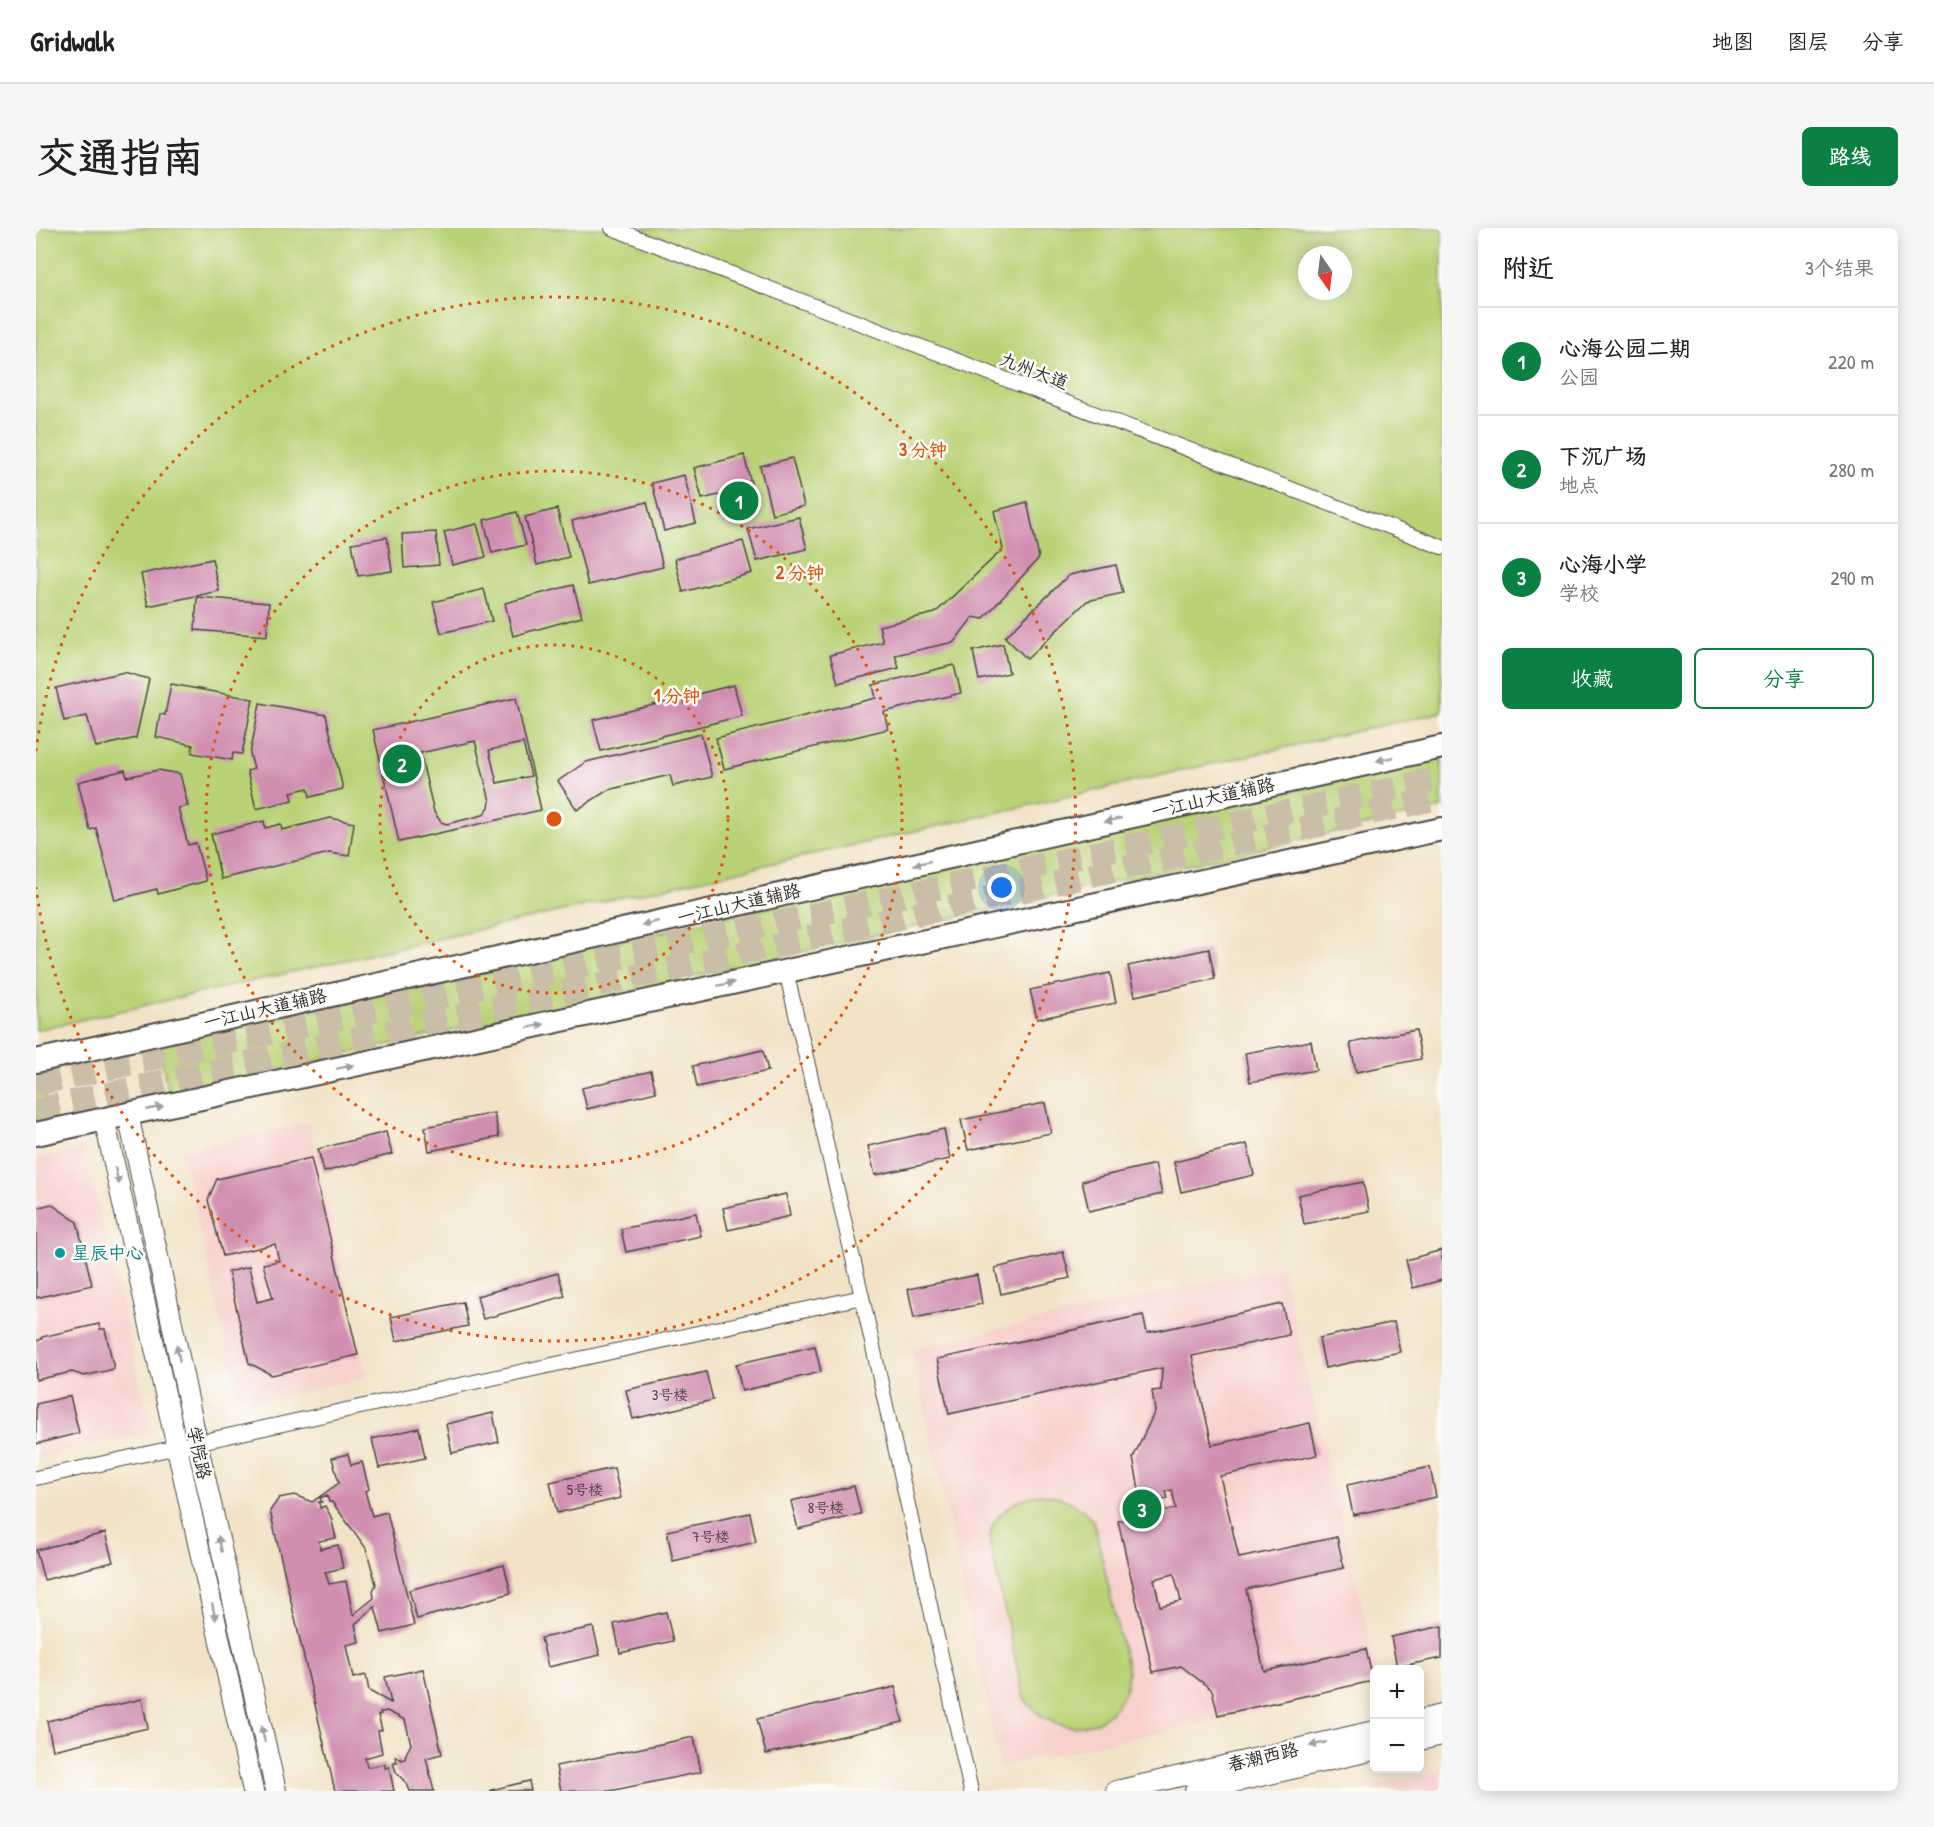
<!DOCTYPE html>
<html lang="zh">
<head>
<meta charset="utf-8">
<style>
  :root { --surface:#fff; --page:#f6f6f6; --text:#222; --muted:#767676; --line:#e0e0e0; --accent:#0b8043 }
  body { margin:0; font-family:"Patrick Hand","LXGW WenKai TC",sans-serif; background:var(--page); color:var(--text) }
  .controls { position:absolute; right:18px; bottom:18px; display:grid; overflow:hidden; border-radius:9px; box-shadow:0 3px 15px #0003 }
  .controls button { width:54px; height:54px; display:grid; place-items:center; padding:0; border:0; border-bottom:2px solid var(--line); background:var(--surface); color:var(--text); font:30px sans-serif }
  .compass { position:absolute; left:1262px; top:18px; width:54px; height:54px; border-radius:50%; background:var(--surface); box-shadow:0 3px 15px #0003; rotate:166deg }
  .you { position:absolute; left:966px; top:660px; width:21px; height:21px; margin:-15px; border:4px solid #fff; border-radius:50%; background:#1a73e8; box-shadow:0 0 0 9px #1a73e833 }
  .badge { display:grid; place-items:center; width:39px; height:39px; border-radius:50%; background:var(--accent); color:#fff; font-size:20px; font-weight:700 }
  .pin { position:absolute; translate:-50% -50%; border:3px solid #fff; box-shadow:0 2px 6px #0006 }
  .list { margin:0; padding:0; list-style:none }
  h2 { display:flex; justify-content:space-between; align-items:center; height:78px; margin:0; padding:0 24px; font-size:26px }
  h2 small { font-size:20px; font-weight:400; color:var(--muted) }
  .list li { display:grid; grid-template-columns:39px 1fr auto; gap:18px; align-items:center; box-sizing:border-box; height:108px; padding:0 24px; border-top:2px solid var(--line) }
  .list b { display:block; font-size:22px; white-space:nowrap }
  .list p { margin:0; font-size:20px; white-space:nowrap; color:var(--muted) }
  .list em { font-size:20px; font-style:normal; color:var(--muted) }
  .actions { display:flex; gap:12px; padding:18px 24px }
  .actions a { flex:1; padding:14px 0; border:2px solid var(--accent); border-radius:9px; text-align:center; font-size:21px; color:var(--accent) }
  .actions .main { background:var(--accent); color:#fff }
  .map { position:relative; flex:none; width:1406px; height:1563px; overflow:hidden; border-radius:9px }
  header { display:flex; align-items:center; gap:36px; box-sizing:border-box; height:84px; padding:0 30px; background:var(--surface); border-bottom:2px solid var(--line) }
  header strong { font-size:28px }
  nav { display:flex; gap:33px; margin-inline-start:auto; font-size:21px }
  .intro { display:flex; align-items:center; justify-content:space-between; box-sizing:border-box; height:144px; padding:0 36px }
  h1 { margin:0; font-size:42px }
  .button { padding:15px 27px; border-radius:9px; background:var(--accent); color:#fff; font-size:21px; font-weight:700 }
  main { display:flex; gap:36px; padding:0 36px }
  aside { flex:1; background:var(--surface); border-radius:9px; box-shadow:0 3px 15px #0003 }
  .map>svg:first-child { display:block }
</style>
</head>
<body>
<header>
<strong>Gridwalk</strong>
<nav><a>地图</a><a>图层</a><a>分享</a></nav>
</header>
<div class="intro"><h1>交通指南</h1><a class="button">路线</a></div>
<main>
<div class="map">
<svg width="1406" height="1563" viewBox="0 0 1406 1563">
  <rect width="100%" height="100%" fill="#fdfcf7"/>
  <filter id="ink" filterUnits="userSpaceOnUse"><feTurbulence type="fractalNoise" baseFrequency=".0167" numOctaves="2"/><feDisplacementMap in="SourceGraphic" scale="12" xChannelSelector="R" yChannelSelector="G"/><feConvolveMatrix kernelMatrix="1 2 1 2 8 2 1 2 1" color-interpolation-filters="sRGB"/></filter>
  <filter id="wash" filterUnits="userSpaceOnUse"><feTurbulence type="fractalNoise" baseFrequency=".008" numOctaves="4" result="noise"/><feDisplacementMap in="SourceGraphic" scale="24" xChannelSelector="R" yChannelSelector="G"/><feGaussianBlur stdDeviation="1.35" result="paint"/><feColorMatrix in="noise" values="0 0 0 0 0 0 0 0 0 0 0 0 0 0 0 0 0 1.4 0 .05"/><feComposite in="paint" operator="in"/></filter>
  <g filter="url(#wash)">
    <rect width="100%" height="100%" fill="#f2e3c7"/>
    <!-- built -->
    <g fill="#f7d0cc">
      <path d="M273 894 330 1149 204 1178 146 923Z"/>
      <path d="M48 919 116 1204 0 1231V930Z"/>
      <path d="M1245 1038 1341 1441 1338 1442V1459L964 1538 876 1121Z"/>
      <path d="M1406 1542V1563H1316Z"/>
    </g>
    <!-- green -->
    <g fill="#b9d276" stroke="#727e50" stroke-width="1.5" fill-rule="evenodd">
      <path d="M0 0H1406V484L0 802ZM1271 27H1307V63H1271Z"/>
      <path d="M1406 529V580L132 866 123 816Z"/>
      <path d="M5 843 13 892 0 895V844Z"/>
      <path d="M1006 1266C1029 1269 1043 1276 1058 1294 1066 1331 1075 1368 1083 1406 1085 1417 1092 1435 1092 1446 1091 1470 1071 1495 1047 1498 1023 1502 1003 1489 988 1471L954 1316C951 1288 981 1269 1006 1266Z"/>
    </g>
    <g id="blocks">
      <!-- building -->
      <g fill="#d08eb0" fill-rule="evenodd">
        <path d="M708 227 716 259 666 271 658 240Z"/>
        <path d="M756 230 768 278 736 286 724 238Z"/>
        <path d="M648 247 660 295 628 303 616 255Z"/>
        <path d="M611 274 627 339 552 357 536 293Z"/>
        <path d="M991 274 1003 330 947 391 937 389 918 414 859 427 863 440 802 455 794 427 847 414 843 398 899 385 967 321 958 283Z"/>
        <path d="M521 281 533 329 501 337 489 289Z"/>
        <path d="M481 284 490 317 456 325 448 292Z"/>
        <path d="M763 289 771 321 721 333 712 301Z"/>
        <path d="M441 296 450 329 416 337 408 304Z"/>
        <path d="M400 304 403 337 368 340 366 306Z"/>
        <path d="M351 309 356 343 322 348 316 315Z"/>
        <path d="M707 313 716 345 647 364 639 331Z"/>
        <path d="M176 331 183 363 112 378 105 346Z"/>
        <path d="M1080 337 1087 365 1051 373 991 431 969 409 1033 347Z"/>
        <path d="M537 357 546 389 477 408 469 375Z"/>
        <path d="M448 361 456 393 405 405 397 374Z"/>
        <path d="M161 369 233 375 231 408 159 402Z"/>
        <path d="M967 416 973 445 943 452 937 423Z"/>
        <path d="M918 437 925 465 848 484 852 501 688 541 680 510 840 470 837 457Z"/>
        <path d="M88 444 113 451 100 510 60 519 51 488 28 493 20 460Z"/>
        <path d="M135 456 217 471 206 526 197 525 196 532 156 525 157 517 120 509 124 486 129 487Z"/>
        <path d="M698 457 706 488 565 523 557 492Z"/>
        <path d="M480 470 505 582 363 614 337 502ZM439 513 454 573 453 579 447 587 411 596 405 594 398 584 384 525ZM487 515 495 548 461 555 453 522Z"/>
        <path d="M224 475 290 487 307 561 274 569 272 560 255 564 257 572 220 581 211 543 218 541 214 526Z"/>
        <path d="M665 506 676 549 637 558 634 547 572 562 541 582 522 553 550 534Z"/>
        <path d="M89 542 91 549 122 542 144 546 152 578 142 580 152 617 160 615 170 653 122 666 121 661 79 672 60 600 54 602 42 554Z"/>
        <path d="M294 590 318 595 313 628 293 625 185 651 175 606 228 593 229 600 245 596 246 602Z"/>
        <path d="M1173 721 1179 751 1099 768 1092 738Z"/>
        <path d="M1074 745 1080 775 1001 791 994 762Z"/>
        <path d="M1380 802 1385 831 1320 844 1314 815Z"/>
        <path d="M1275 813 1280 842 1214 854 1209 825Z"/>
        <path d="M727 822 732 843 661 859 657 838Z"/>
        <path d="M615 843 620 864 551 881 546 860Z"/>
        <path d="M1009 875 1015 905 932 922 925 892Z"/>
        <path d="M458 885 463 909 393 923 389 899Z"/>
        <path d="M908 901 914 931 839 947 832 918Z"/>
        <path d="M350 904 356 926 288 944 282 921Z"/>
        <path d="M1211 916 1218 947 1145 964 1138 934Z"/>
        <path d="M275 930 322 1127 236 1147 213 1135 192 1044 213 1039 221 1074 237 1070 227 1036 243 1033 239 1016 187 1028 172 972 181 951Z"/>
        <path d="M1119 936 1126 966 1053 983 1046 953Z"/>
        <path d="M1327 954 1333 983 1268 996 1262 967Z"/>
        <path d="M750 966 754 988 692 1002 687 980Z"/>
        <path d="M15 976 41 994 56 1057 0 1070V980Z"/>
        <path d="M660 985 665 1008 590 1024 585 1001Z"/>
        <path d="M1406 1022V1052L1377 1060 1370 1032Z"/>
        <path d="M1027 1024 1034 1050 965 1066 959 1040Z"/>
        <path d="M522 1045 529 1068 447 1091 441 1068Z"/>
        <path d="M941 1047 946 1076 878 1090 872 1061Z"/>
        <path d="M427 1074 432 1098 360 1113 355 1089Z"/>
        <path d="M1246 1076 1253 1107 1156 1128 1176 1217 1274 1195 1281 1227 1184 1248 1203 1330 1301 1309 1308 1340 1210 1361 1228 1443 1330 1421 1337 1453 1182 1487 1176 1462 1145 1438 1117 1444 1082 1293 1108 1287 1097 1230 1119 1183 1116 1163 1125 1162 1126 1140 913 1186 901 1131 1107 1087 1111 1105ZM1136 1262 1140 1281 1124 1283 1121 1273 1132 1271 1130 1263ZM1138 1346 1145 1373 1124 1378 1118 1351Z"/>
        <path d="M1358 1094 1364 1124 1289 1140 1283 1110Z"/>
        <path d="M63 1096 64 1101H69L78 1141 48 1148 36 1144 0 1152V1113L6 1111V1109Z"/>
        <path d="M779 1118 785 1144 706 1163 700 1136Z"/>
        <path d="M670 1144 677 1172 597 1191 590 1162Z"/>
        <path d="M34 1168 43 1205 0 1216V1176Z"/>
        <path d="M457 1185 463 1214 416 1225 410 1196Z"/>
        <path d="M383 1200 389 1230 343 1240 336 1211Z"/>
        <path d="M312 1226 315 1237 326 1234 333 1261 329 1263 336 1288 351 1284 378 1397 346 1405 339 1379 319 1396 323 1414 310 1417 317 1450 330 1447 333 1463 355 1475 349 1449 387 1441 406 1526 390 1530 398 1563H374L371 1556 360 1544 357 1534H361L359 1528 366 1532 369 1531 370 1526 375 1516 369 1492 351 1483 344 1484 345 1486 342 1487 346 1502 342 1503 346 1525 329 1530 331 1539 349 1536V1540L353 1539 358 1563H299L234 1283 243 1270 258 1267 276 1274 303 1255 296 1230ZM291 1267 293 1274H296L330 1320 340 1356 337 1363 338 1370 317 1387 310 1353 293 1356 289 1344 307 1340 302 1317 284 1321 283 1313 300 1310 295 1289 289 1278 284 1280 283 1274H286L284 1270Z"/>
        <path d="M1394 1239 1400 1269 1317 1287 1311 1257Z"/>
        <path d="M578 1240 585 1270 521 1285 514 1254Z"/>
        <path d="M818 1258 825 1286 762 1301 755 1273Z"/>
        <path d="M714 1285 720 1314 637 1333 631 1303Z"/>
        <path d="M69 1305 77 1334 8 1352 0 1322Z"/>
        <path d="M468 1337 475 1365 381 1391 373 1362Z"/>
        <path d="M630 1384 637 1413 584 1425 578 1396Z"/>
        <path d="M1406 1398V1430L1361 1439 1355 1409Z"/>
        <path d="M557 1399 564 1427 512 1439 505 1410Z"/>
        <path d="M859 1459 867 1494 730 1526 721 1491Z"/>
        <path d="M106 1471 112 1500 17 1522 11 1493Z"/>
        <path d="M658 1509 665 1544 574 1563H525L520 1538Z"/>
        <path d="M493 1553 495 1563H455V1562Z"/>
      </g>
    </g>
  </g>
  <g filter="url(#ink)">
    <use href="#blocks" fill-opacity="0" stroke="#494742" stroke-width="1.5"/>
    <g fill="none" stroke-linecap="round" stroke-linejoin="round">
      <!-- trunk-tunnel -->
      <g stroke="#cabea8" stroke-width="24" stroke-dasharray="24 12" stroke-linecap="butt">
        <path d="M0 856 1406 550"/>
        <path d="M0 882 1406 569"/>
      </g>
      <defs>
        <g id="minor">
          <path d="M576 0 1406 319"/>
          <path d="M750 743 826 1069 935 1563"/>
          <path d="M0 1250 826 1069"/>
        </g>
        <g id="secondary">
          <path d="M92 886 161 1214 240 1563"/>
          <path d="M68 890 217 1563"/>
          <path d="M1384 1492 1406 1487"/>
          <path d="M1384 1512 1406 1507"/>
          <path d="M1080 1563 1338 1503"/>
          <path d="M1159 1563 1338 1522"/>
        </g>
        <g id="primary">
          <path d="M0 833 1406 519"/>
          <path d="M0 906 1406 601"/>
        </g>
      </defs>
      <!-- minor casing -->
      <use href="#minor" stroke="#494742" stroke-width="16"/>
      <!-- secondary casing -->
      <use href="#secondary" stroke="#494742" stroke-width="22"/>
      <!-- primary casing -->
      <use href="#primary" stroke="#494742" stroke-width="26"/>
      <!-- minor -->
      <use href="#minor" stroke="#fff" stroke-width="14"/>
      <!-- secondary -->
      <use href="#secondary" stroke="#fff" stroke-width="20"/>
      <!-- primary -->
      <use href="#primary" stroke="#fff" stroke-width="22"/>
    </g>
    <!-- one-way arrows -->
    <defs><path id="oneway-solid" d="M-6-.8H1V-3.2L6.5 0L1 3.2V.8H-6Z" transform="scale(1.5)"/></defs>
    <g fill="#a0a0a0">
      <use href="#oneway-solid" transform="translate(1349 531) rotate(167)"/>
      <use href="#oneway-solid" transform="translate(1077 592) rotate(167)"/>
      <use href="#oneway-solid" transform="translate(886 635) rotate(167)"/>
      <use href="#oneway-solid" transform="translate(614 695) rotate(167)"/>
      <use href="#oneway-solid" transform="translate(690 756) rotate(-12)"/>
      <use href="#oneway-solid" transform="translate(500 798) rotate(-12)"/>
      <use href="#oneway-solid" transform="translate(309 839) rotate(-12)"/>
      <use href="#oneway-solid" transform="translate(119 880) rotate(-12)"/>
      <use href="#oneway-solid" transform="translate(81 948) rotate(77)"/>
      <use href="#oneway-solid" transform="translate(142 1125) rotate(-102)"/>
      <use href="#oneway-solid" transform="translate(184 1316) rotate(-103)"/>
      <use href="#oneway-solid" transform="translate(178 1384) rotate(77)"/>
      <use href="#oneway-solid" transform="translate(227 1506) rotate(-103)"/>
      <use href="#oneway-solid" transform="translate(1282 1516) rotate(167)"/>
    </g>
  </g>
  <!-- distance rings -->
  <g fill="none" stroke="#df570e" stroke-width="3" stroke-dasharray="3 6">
    <circle cx="518" cy="591" r="174"/>
    <circle cx="518" cy="591" r="348"/>
    <path d="M0 523A522 522 0 1 1 0 659"/>
  </g>
  <!-- markers -->
  <circle fill="#0f9aa8" stroke="#fdfcf7" stroke-width="2" cx="24" cy="1025" r="6"/>
  <g text-anchor="middle" stroke-width="5" stroke-linejoin="round" paint-order="stroke">
    <!-- number labels -->
    <g font-size="15" fill="#54444c">
      <text x="634" y="1172">3号楼</text>
      <text x="549" y="1267">5号楼</text>
      <text x="790" y="1285">8号楼</text>
      <text x="675" y="1314">7号楼</text>
    </g>
    <!-- street labels -->
    <g font-size="18" fill="#2b2b2b" stroke="#fdfcf7">
      <text transform="translate(998 143) rotate(21)" y="6">九州大道</text>
      <text transform="translate(1177 570) rotate(-13)" y="6">一江山大道辅路</text>
      <text transform="translate(703 676) rotate(-13)" y="6">一江山大道辅路</text>
      <text transform="translate(229 781) rotate(-13)" y="6">一江山大道辅路</text>
      <text transform="translate(163 1225) rotate(78)" y="6">学院路</text>
      <text transform="translate(1227 1529) rotate(-13)" y="6">春潮西路</text>
    </g>
    <!-- culture labels -->
    <g font-size="18" fill="#0d838f" stroke="#fdfcf7" text-anchor="start">
      <text x="36" y="1031">星辰中心</text>
    </g>
  </g>
  <circle cx="518" cy="591" r="9" fill="#df570e" stroke="#fdfcf7" stroke-width="3"/>
  <g font-size="18" text-anchor="middle" font-weight="bold" fill="#df570e" stroke="#fdfcf7" stroke-width="5" stroke-linejoin="round" paint-order="stroke">
    <text x="887" y="228">3 分钟</text>
    <text x="764" y="351">2 分钟</text>
    <text x="641" y="474">1 分钟</text>
  </g>
</svg>
<div class="controls">
<button>+</button>
<button>−</button>
</div>
<svg class="compass" viewBox="-18 -18 36 36"><path d="M0-13l5 13h-10z" fill="#e53935"/><path d="M0 13l5-13h-10z" fill="#767676"/></svg>
<div class="you"></div>
<div class="pin badge" style="left:703px;top:273px">1</div>
<div class="pin badge" style="left:366px;top:536px">2</div>
<div class="pin badge" style="left:1106px;top:1281px">3</div>
</div>
<aside>
<h2>附近<small>3个结果</small></h2>
<ul class="list">
<li><span class="badge">1</span><div><b>心海公园二期</b><p>公园</p></div><em>220 m</em></li>
<li><span class="badge">2</span><div><b>下沉广场</b><p>地点</p></div><em>280 m</em></li>
<li><span class="badge">3</span><div><b>心海小学</b><p>学校</p></div><em>290 m</em></li>
</ul>
<div class="actions"><a class="main">收藏</a><a>分享</a></div>
</aside>
</main>
</body>
</html>
